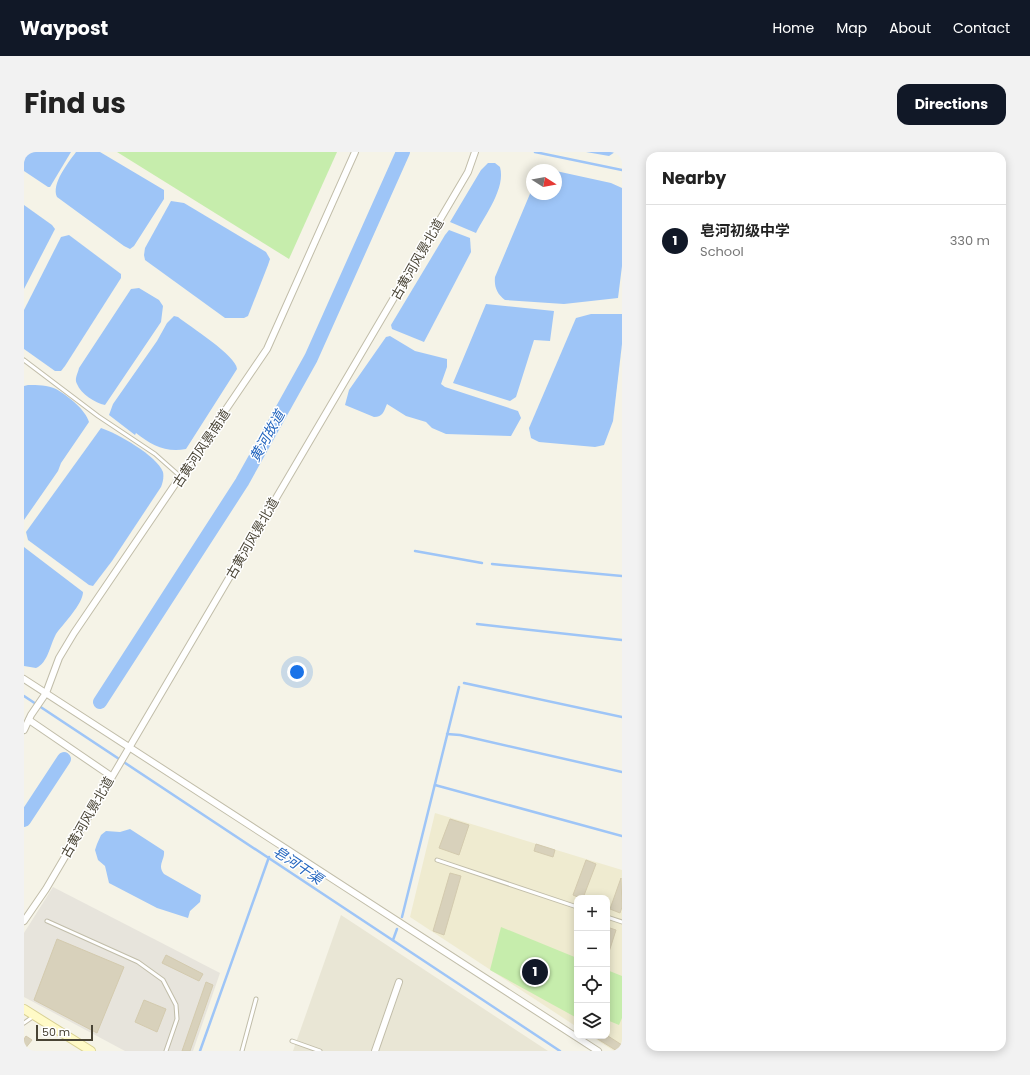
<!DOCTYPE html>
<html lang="en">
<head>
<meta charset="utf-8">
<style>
  :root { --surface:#fff; --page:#f2f2f2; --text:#222; --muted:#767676; --line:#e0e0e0; --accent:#111827 }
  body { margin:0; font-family:Poppins,"Noto Sans SC",sans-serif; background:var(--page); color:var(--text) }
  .controls { position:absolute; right:12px; bottom:12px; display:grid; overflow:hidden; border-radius:8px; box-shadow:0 2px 10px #0003 }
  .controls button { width:36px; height:36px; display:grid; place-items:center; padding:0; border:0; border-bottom:1px solid var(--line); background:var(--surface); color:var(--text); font:20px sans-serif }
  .compass { position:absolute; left:502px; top:12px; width:36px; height:36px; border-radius:50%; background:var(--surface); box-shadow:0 2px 10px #0003; rotate:101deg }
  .scale { position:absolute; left:12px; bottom:10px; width:57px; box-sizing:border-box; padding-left:4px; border:2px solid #494435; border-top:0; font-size:11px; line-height:14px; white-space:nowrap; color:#494435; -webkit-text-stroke:3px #fff; paint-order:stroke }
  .you { position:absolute; left:273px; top:520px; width:14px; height:14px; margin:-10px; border:3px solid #fff; border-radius:50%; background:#1a73e8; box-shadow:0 0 0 6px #1a73e833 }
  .badge { display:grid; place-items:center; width:26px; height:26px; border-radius:50%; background:var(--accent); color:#fff; font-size:13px; font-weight:700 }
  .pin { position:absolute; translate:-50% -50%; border:2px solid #fff; box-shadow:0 1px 4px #0006 }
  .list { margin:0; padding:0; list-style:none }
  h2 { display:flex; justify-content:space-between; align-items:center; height:52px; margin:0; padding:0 16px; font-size:17px }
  h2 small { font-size:13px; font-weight:400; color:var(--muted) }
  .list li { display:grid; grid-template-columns:26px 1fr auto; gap:12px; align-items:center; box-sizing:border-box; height:72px; padding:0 16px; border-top:1px solid var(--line) }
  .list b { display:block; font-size:15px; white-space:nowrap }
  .list p { margin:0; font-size:13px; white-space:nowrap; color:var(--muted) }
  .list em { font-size:13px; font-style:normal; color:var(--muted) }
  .icon { flex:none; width:22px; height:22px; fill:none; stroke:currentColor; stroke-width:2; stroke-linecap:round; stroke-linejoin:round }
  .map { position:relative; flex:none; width:598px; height:899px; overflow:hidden; border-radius:12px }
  header { display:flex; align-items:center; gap:24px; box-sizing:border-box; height:56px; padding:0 20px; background:var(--accent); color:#fff }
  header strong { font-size:19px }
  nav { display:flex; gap:22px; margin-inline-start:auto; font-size:14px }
  .intro { display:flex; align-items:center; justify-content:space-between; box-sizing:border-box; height:96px; padding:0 24px }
  h1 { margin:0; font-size:28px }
  .button { padding:10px 18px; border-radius:12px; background:var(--accent); color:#fff; font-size:14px; font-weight:700 }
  main { display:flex; gap:24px; padding:0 24px }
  aside { flex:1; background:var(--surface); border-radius:12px; box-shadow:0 2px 10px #0003 }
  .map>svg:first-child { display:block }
</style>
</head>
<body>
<header>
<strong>Waypost</strong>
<nav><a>Home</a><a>Map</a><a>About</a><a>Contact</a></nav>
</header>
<div class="intro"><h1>Find us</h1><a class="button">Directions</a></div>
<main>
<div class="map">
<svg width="598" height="899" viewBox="0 0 598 899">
  <rect width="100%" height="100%" fill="#f5f3e7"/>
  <!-- residential -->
  <path fill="#e9e6d5" d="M317 763 524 899H269Z"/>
  <!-- industrial -->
  <path fill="#e7e4dc" d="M29 735 196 821 169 899H101L0 845V781Z"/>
  <!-- education -->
  <path fill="#efebd0" d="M411 661 598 718V899H590L567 884H583V746H553V875L386 765Z"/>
  <!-- green -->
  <g fill="#c6edac">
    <path d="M93 0H313L265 107Z"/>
    <path d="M477 775 553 806V866L466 818Z"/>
    <path d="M583 818 598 824V866L595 873 583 868Z"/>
  </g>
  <!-- water -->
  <g fill="#9ec5f7">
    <path d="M0 0H47L26 35H24L0 19Z"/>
    <path d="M52 0H76L140 38V47L110 94 106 97 100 94 33 45C27 32 44 11 52 0Z"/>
    <path d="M562 0H591L585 4Z"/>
    <path d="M464 11H471L476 15C482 36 461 63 452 81L426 70 457 18Z"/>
    <path d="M532 19 587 31 598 36V114L594 146 540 152 481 148C473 142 470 135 471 125L508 37V42H532Z"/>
    <path d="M147 49 160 51 242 100 246 107 244 113 224 164 220 166H201L121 108 120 103 121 96Z"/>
    <path d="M0 53 28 73 31 77 0 137Z"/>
    <path d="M425 78 446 86 447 100 400 190 368 177 367 173 421 83Z"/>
    <path d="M45 83 97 122V126L41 214 37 219H31L0 197V158L37 85Z"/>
    <path d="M115 136 135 148 139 154 137 170 81 253C71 251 57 242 53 232 50 227 54 221 55 216L107 137Z"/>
    <path d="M462 152 530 159 526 189 510 188 492 245 486 249 429 231Z"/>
    <path d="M567 162H598V192L589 269 580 293 571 295 515 290 507 286 505 276 552 166Z"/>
    <path d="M150 164 154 165C165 174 213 204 213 217L162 297C142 301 127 293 112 281L111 283 85 263 89 252 133 189 143 171Z"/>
    <path d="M366 184 391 199 423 207V215L417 232 421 235 494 259 497 266 487 284 422 282 408 276 402 270 382 264 363 252C360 259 359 265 350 265L321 253 325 238 362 185Z"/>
    <path d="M4 233C13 233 24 233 32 237 43 243 62 258 65 270L37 311 34 319 0 368V234Z"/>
    <path d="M77 276C93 281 133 304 139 320 140 325 139 330 137 335L88 409 69 434 65 433 4 388 2 380Z"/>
    <path d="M0 395 59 440C59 452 39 472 32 482 26 493 24 511 12 516L0 514Z"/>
    <path d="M106 677 140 699C141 708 133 713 140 722L177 743 176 750 166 759 164 766 133 756 85 731 81 714 74 708 71 698 73 692 77 683 82 679 96 680Z"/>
  </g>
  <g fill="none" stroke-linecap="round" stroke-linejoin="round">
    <!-- stream -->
    <g stroke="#9ec5f7" stroke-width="2.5">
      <path d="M511 0 598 18"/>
      <path d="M391 399 458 411"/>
      <path d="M468 412 598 424"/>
      <path d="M453 472 598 488"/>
      <path d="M440 531 598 565"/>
      <path d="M0 544 536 899"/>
      <path d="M423 582 436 583 598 620"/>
      <path d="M411 633 598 684"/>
      <path d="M378 765 435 535"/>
      <path d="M369 788 373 777"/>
      <path d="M176 899 245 705"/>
    </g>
    <!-- river -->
    <g stroke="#9ec5f7" stroke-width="14">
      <path d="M76 550 218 330 287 206 379 0"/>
      <path d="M0 668 40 607"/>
    </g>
  </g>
  <!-- building -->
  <g fill="#d8d1bb" stroke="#d3caae">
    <path d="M426 667 445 673 435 703 415 696Z"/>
    <path d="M512 692 531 698 529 705 510 699Z"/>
    <path d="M562 708 572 712 559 746H556L549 743Z"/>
    <path d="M426 721 437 724 420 783 409 779Z"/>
    <path d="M597 726 598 755 596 761 586 757Z"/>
    <path d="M583 775 592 778 584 803H583Z"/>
    <path d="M33 787 100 815 73 881 10 848Z"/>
    <path d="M142 803 179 822 175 829 138 811Z"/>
    <path d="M182 830 189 833 166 899H158Z"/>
    <path d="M120 848 142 857 133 880 111 870Z"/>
    <path d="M2 884 8 888 0 898V887Z"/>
    <path d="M569 884H584L598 893V899H593Z"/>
  </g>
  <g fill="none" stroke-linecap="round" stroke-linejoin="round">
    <defs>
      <g id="lane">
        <path d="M0 208 74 264 131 302 157 325"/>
        <path d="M413 708 553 755"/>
        <path d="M583 765 598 770"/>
        <path d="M23 769 114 810 139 828 152 853 153 867 142 899"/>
        <path d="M0 871 10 864"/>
        <path d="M268 889 296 899"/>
        <path d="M218 899 232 847"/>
      </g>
      <g id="street">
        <path d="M0 527 574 899"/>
        <path d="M5 568 87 624"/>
        <path d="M0 578 7 563 22 541 35 506 50 481 243 197 331 0"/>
        <path d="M0 769 22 737 444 20 451 0"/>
        <path d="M351 899 375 830"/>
      </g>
      <path id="secondary" d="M0 857 67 899"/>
    </defs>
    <!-- lane casing -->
    <use href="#lane" stroke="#c1bda9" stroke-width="5"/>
    <!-- street casing -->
    <use href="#street" stroke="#c1bda9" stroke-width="8"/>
    <!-- secondary casing -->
    <use href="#secondary" stroke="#d9d193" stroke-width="10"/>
    <!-- lane -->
    <use href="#lane" stroke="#fff" stroke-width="3"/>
    <!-- street -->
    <use href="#street" stroke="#fff" stroke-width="6"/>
    <!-- secondary -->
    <use href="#secondary" stroke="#fffac7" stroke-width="8"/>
  </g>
  <g text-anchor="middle" stroke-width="3" stroke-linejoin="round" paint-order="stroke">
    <!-- street labels -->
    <g font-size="13" fill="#494435" stroke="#fff">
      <text transform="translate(393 107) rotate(-60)" y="5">古黄河风景北道</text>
      <text transform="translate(177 296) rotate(-56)" y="5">古黄河风景南道</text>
      <text transform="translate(228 386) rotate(-60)" y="5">古黄河风景北道</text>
      <text transform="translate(63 665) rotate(-60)" y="5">古黄河风景北道</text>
    </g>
    <!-- water labels -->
    <g font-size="14" font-style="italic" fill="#2466bf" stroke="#fff">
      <text transform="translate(243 284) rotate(-61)" y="5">黄河故道</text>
      <text transform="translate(274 713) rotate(34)" y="5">皂河干渠</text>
    </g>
  </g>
</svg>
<div class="controls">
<button>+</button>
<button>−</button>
<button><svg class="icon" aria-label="locate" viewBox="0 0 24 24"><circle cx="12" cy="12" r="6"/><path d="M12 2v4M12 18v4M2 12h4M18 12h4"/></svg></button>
<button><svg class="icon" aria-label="layers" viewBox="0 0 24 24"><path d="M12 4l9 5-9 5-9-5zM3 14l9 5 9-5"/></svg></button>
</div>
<svg class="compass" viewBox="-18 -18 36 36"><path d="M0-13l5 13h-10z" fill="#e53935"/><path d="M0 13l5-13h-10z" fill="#767676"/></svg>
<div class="scale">50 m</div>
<div class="you"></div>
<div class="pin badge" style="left:511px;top:820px">1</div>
</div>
<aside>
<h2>Nearby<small></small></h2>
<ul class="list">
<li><span class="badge">1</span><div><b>皂河初级中学</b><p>School</p></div><em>330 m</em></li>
</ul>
</aside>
</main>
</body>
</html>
